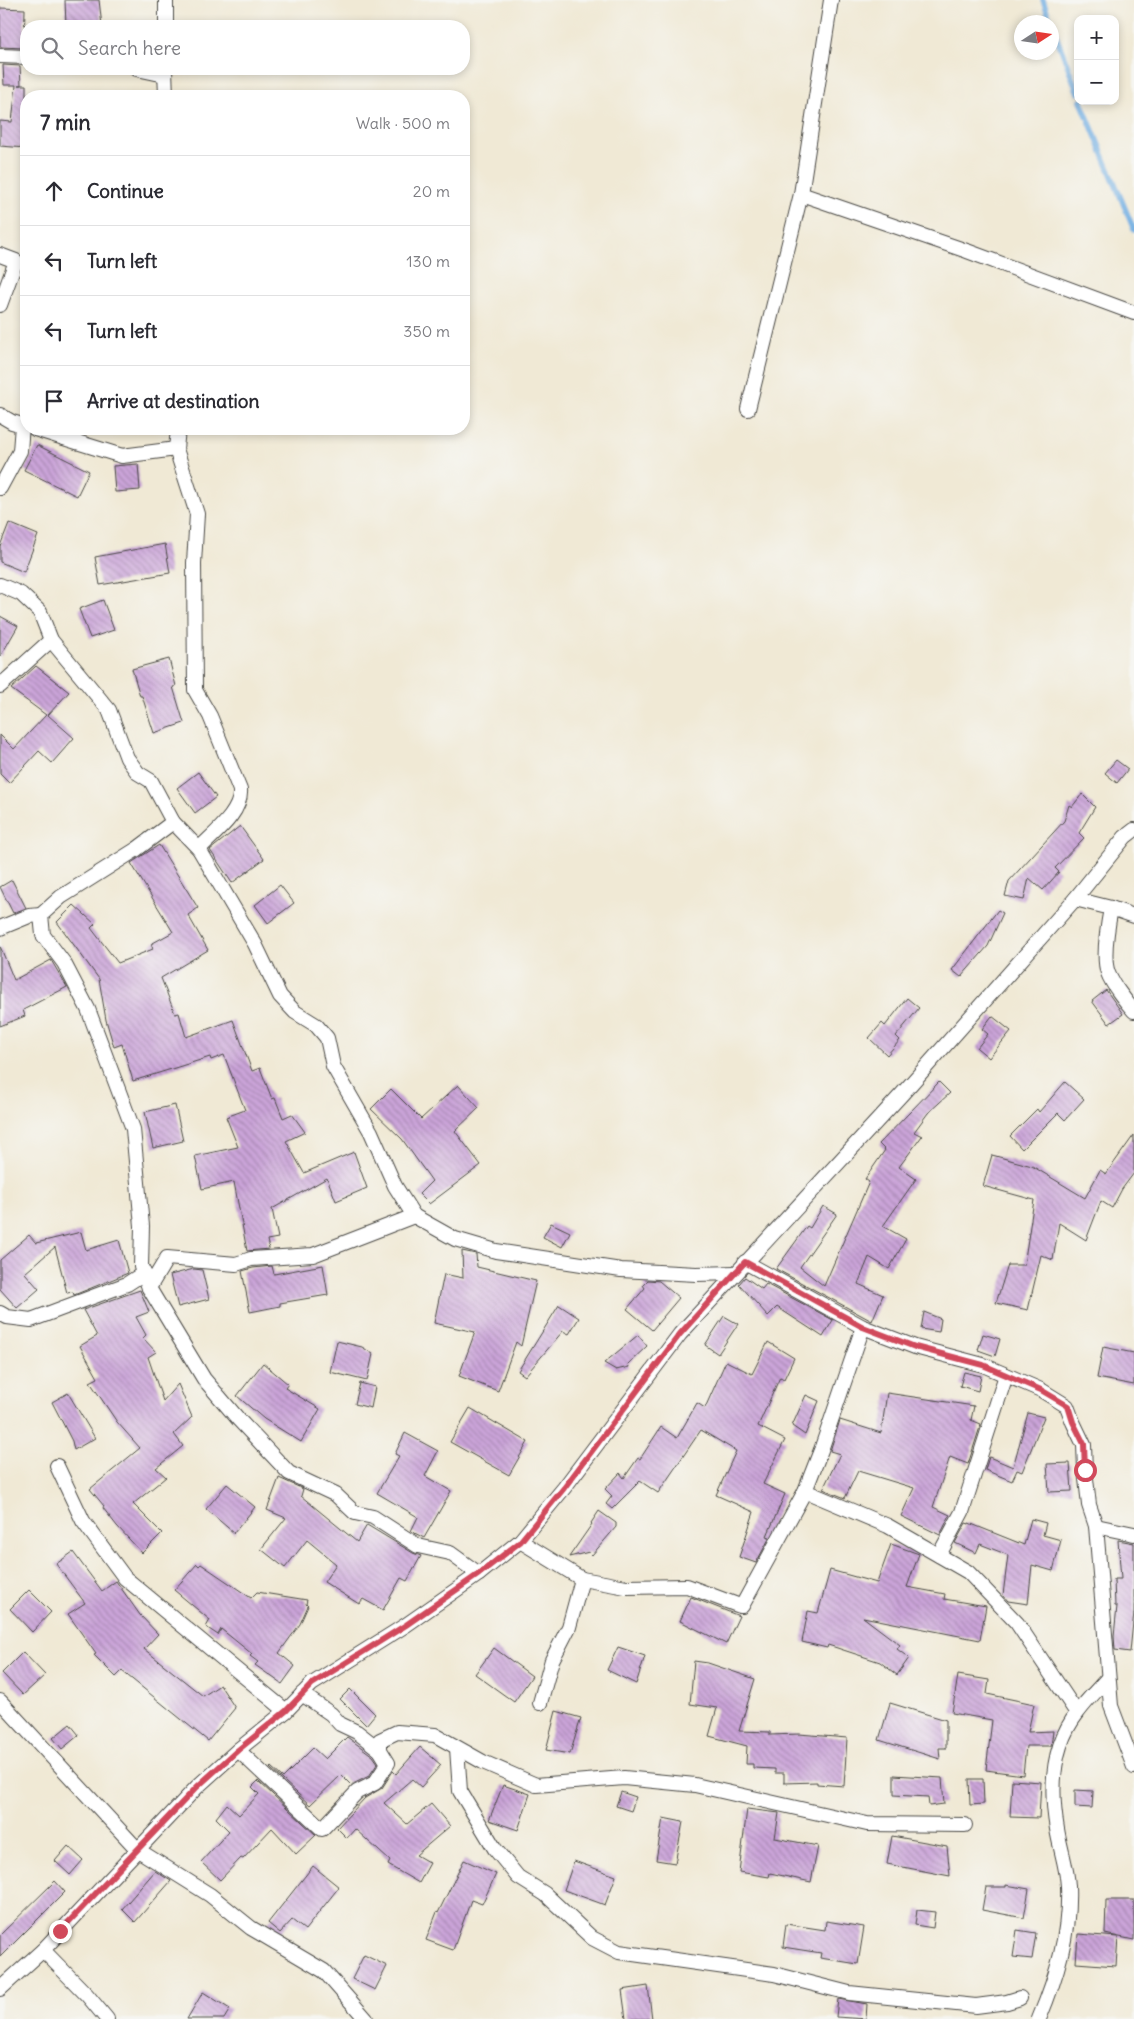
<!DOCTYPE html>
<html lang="en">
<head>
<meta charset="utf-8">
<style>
  :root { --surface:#fff; --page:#f2f2f3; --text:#2b2b33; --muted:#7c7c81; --line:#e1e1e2 }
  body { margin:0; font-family:Delius,sans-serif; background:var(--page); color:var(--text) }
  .controls { position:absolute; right:15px; top:15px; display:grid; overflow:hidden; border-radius:10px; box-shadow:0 2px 8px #0003 }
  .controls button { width:45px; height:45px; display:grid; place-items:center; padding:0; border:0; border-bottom:1px solid var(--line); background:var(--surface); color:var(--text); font:25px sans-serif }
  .compass { position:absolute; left:1014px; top:15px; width:45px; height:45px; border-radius:50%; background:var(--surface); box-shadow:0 2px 8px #0003; rotate:78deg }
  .stop { position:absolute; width:15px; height:15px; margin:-11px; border:4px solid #d1495b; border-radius:50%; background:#fff }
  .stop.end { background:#d1495b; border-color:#fff; box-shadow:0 1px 5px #0008 }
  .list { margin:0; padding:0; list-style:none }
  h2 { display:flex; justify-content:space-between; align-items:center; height:65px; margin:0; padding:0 20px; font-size:21px }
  h2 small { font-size:16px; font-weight:400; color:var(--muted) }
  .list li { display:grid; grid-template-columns:32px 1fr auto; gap:15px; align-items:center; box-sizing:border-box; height:70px; padding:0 20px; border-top:1px solid var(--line) }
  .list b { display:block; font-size:19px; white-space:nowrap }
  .list em { font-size:16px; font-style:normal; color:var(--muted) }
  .icon { flex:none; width:28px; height:28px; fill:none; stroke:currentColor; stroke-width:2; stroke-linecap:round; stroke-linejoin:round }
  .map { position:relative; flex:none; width:1134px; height:2019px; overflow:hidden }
  .search { position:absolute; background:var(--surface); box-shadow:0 2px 8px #0003; left:20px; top:20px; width:450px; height:55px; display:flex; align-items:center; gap:12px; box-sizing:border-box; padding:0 18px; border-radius:20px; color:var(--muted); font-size:19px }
  .panel { position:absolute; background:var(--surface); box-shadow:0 2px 8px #0003; left:20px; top:90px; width:450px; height:345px; border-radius:20px }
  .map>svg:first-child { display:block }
</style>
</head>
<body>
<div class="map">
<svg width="1134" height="2019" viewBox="0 0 1134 2019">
  <defs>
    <pattern id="building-back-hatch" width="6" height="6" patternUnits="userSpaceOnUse" patternTransform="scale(1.25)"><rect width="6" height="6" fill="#cba4d9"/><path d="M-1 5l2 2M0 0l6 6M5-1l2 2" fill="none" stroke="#a586b0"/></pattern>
  </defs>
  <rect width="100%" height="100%" fill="#f6f6f2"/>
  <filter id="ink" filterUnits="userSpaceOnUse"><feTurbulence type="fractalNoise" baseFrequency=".02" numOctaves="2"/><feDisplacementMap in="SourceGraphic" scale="10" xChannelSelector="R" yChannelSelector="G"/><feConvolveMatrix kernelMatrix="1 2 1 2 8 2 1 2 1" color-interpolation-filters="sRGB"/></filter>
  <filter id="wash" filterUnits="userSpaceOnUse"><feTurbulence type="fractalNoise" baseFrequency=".0096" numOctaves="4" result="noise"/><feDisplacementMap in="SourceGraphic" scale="20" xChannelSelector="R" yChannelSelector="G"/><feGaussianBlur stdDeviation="1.12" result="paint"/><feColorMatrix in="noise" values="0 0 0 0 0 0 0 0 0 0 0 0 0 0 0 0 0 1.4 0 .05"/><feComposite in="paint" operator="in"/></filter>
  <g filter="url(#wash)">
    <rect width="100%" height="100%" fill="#f0e9d5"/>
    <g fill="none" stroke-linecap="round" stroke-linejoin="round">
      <!-- stream -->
      <g stroke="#6fade2" stroke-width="5.5">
        <path d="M1043 0 1051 22"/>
        <path d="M1052 25 1078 93"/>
        <path d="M1081 101 1134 230"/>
      </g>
    </g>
    <g id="blocks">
      <!-- building -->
      <g fill="url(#building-back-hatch)">
        <path d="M65 0H99L102 26H66Z"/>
        <path d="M0 8 25 9 24 48 0 47Z"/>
        <path d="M3 65 20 66 21 85H18H26V148L0 146V121L12 122 16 85H4Z"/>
        <path d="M37 445 89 471 77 496 24 470Z"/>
        <path d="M138 464 140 490 115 492 113 466Z"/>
        <path d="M9 523 38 535 24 572 0 562V546Z"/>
        <path d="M165 544 170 573 100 585 95 557Z"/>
        <path d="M103 600 114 630 90 638 79 609Z"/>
        <path d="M0 616 18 626 0 657Z"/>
        <path d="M169 659 176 686 173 687 184 723 154 733 142 696H140L132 669Z"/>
        <path d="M36 666 69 692 48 715 74 738 52 763 39 751 9 783 0 774V735L14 749 46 715 11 689Z"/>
        <path d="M1116 760 1128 769 1117 783 1105 773Z"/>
        <path d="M198 772 216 797 195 813 177 788Z"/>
        <path d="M1082 794 1095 807 1079 833 1084 838 1055 868 1059 872 1043 890 1029 878 1024 900 1005 896 1009 881 1064 821 1069 805 1072 807Z"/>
        <path d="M240 826 264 859 232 883 210 850Z"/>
        <path d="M159 845 198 908 188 915 208 950 161 978 175 1014 179 1013 186 1037 233 1020 252 1071 260 1068 272 1099 275 1098 283 1118 292 1114 305 1132 286 1141 304 1173 354 1152 367 1188 336 1201 327 1178 272 1209 278 1238 267 1240 269 1249 247 1251 234 1182 202 1189 195 1156 238 1147 226 1117 245 1110 224 1055 211 1060 210 1057 133 1081 122 1044 114 1047 106 1020 99 979 57 922 74 905 95 924 91 928 118 963 153 949 151 944 173 932 131 863Z"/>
        <path d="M12 880 26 908 13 913 0 887Z"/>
        <path d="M280 885 294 903 268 923 255 905Z"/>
        <path d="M998 910 1003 913 988 946 961 977 952 970Z"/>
        <path d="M0 946 14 980 51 960 67 987 23 1010 25 1016 0 1026Z"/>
        <path d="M1106 990 1123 1014 1109 1024 1092 1001Z"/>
        <path d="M907 998 919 1008 896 1036 900 1040 887 1055 869 1038 882 1023 885 1026Z"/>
        <path d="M992 1016 1011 1031 989 1058 977 1048 988 1034 982 1029Z"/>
        <path d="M939 1082 950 1093 928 1113 914 1132 922 1136 899 1167 916 1179 883 1226 906 1239 889 1269 869 1257 858 1284 883 1295 872 1321 776 1269 807 1226 810 1228 823 1206 837 1214 800 1267 824 1286 869 1182 865 1179 885 1150 879 1144Z"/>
        <path d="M1065 1082 1084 1099 1065 1120 1058 1113 1022 1149 1010 1136 1037 1109 1039 1112Z"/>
        <path d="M458 1085 479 1108 455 1131 481 1165 429 1204 419 1194 432 1181 402 1139 371 1109 391 1089 421 1119Z"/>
        <path d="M175 1105 183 1141 153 1148 145 1112Z"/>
        <path d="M1134 1135V1173L1122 1189 1112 1208 1101 1201 1086 1240 1059 1223 1053 1260 1041 1255 1028 1310 996 1303 1008 1265H1024L1034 1200 983 1186 992 1155 1032 1166 1085 1198 1100 1170 1106 1174Z"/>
        <path d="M551 1223 570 1232 562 1247 543 1237Z"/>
        <path d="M81 1232 86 1250 119 1240 128 1273 74 1295 73 1292 67 1293 55 1247 25 1273 39 1289 17 1308 0 1289V1260L29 1235 36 1243Z"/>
        <path d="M462 1251 476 1254 477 1267 536 1281 521 1346 516 1342 498 1391 459 1376 475 1332 434 1323 444 1274 463 1278Z"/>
        <path d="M323 1265 328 1295 280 1303V1306L250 1312 242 1271 253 1268 272 1266 274 1274Z"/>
        <path d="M194 1269 202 1270 209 1299 178 1307 170 1275Z"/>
        <path d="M745 1277 762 1289 766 1284 833 1320 823 1337 777 1307 768 1316 739 1284Z"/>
        <path d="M648 1280 659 1281 679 1298 652 1330 627 1309 645 1288 643 1285Z"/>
        <path d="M140 1290 149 1312 136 1317 146 1335 143 1338 156 1352 148 1357 163 1401 178 1384 192 1417 174 1434 183 1446 156 1468 166 1477 133 1504 162 1533 142 1553 117 1526 103 1508 104 1506 90 1489 140 1448 117 1422 90 1382 98 1378 80 1346 97 1336 83 1310Z"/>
        <path d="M559 1305 579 1318 569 1334 563 1331 525 1376 518 1371Z"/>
        <path d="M924 1312 941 1319 939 1332 921 1329Z"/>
        <path d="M724 1316 738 1324 718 1354 705 1345Z"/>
        <path d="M983 1334 1000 1339 995 1356 978 1350Z"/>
        <path d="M638 1335 647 1346 628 1364 629 1367 616 1370 604 1363Z"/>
        <path d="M337 1341 362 1347 373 1354 367 1381 330 1372Z"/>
        <path d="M768 1342 794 1358 784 1379 780 1377 758 1426 785 1440 763 1484 785 1494 767 1536 770 1537 756 1563 739 1557 754 1512 716 1495 736 1451 701 1430 658 1493 640 1481 612 1509 606 1504 612 1496 605 1489 620 1473 624 1478 638 1458 640 1459 661 1427 677 1438 697 1403 705 1408 726 1361 752 1374Z"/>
        <path d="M1103 1347 1134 1353V1385L1097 1378Z"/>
        <path d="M263 1363 288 1384 285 1388 320 1409 301 1442 264 1419 237 1396Z"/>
        <path d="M964 1372 981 1376 978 1391 960 1386Z"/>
        <path d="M360 1383 375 1387 371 1408 355 1404Z"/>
        <path d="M68 1393 95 1438 74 1450 72 1441 52 1402Z"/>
        <path d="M887 1393 974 1406 971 1420 981 1424 968 1464 950 1457 933 1507 950 1515 940 1535 901 1516 914 1488 858 1471 845 1498 823 1489 840 1454 830 1451 840 1420 881 1433Z"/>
        <path d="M806 1395 819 1401 805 1435 792 1426Z"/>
        <path d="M470 1408 528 1442 509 1475 450 1442Z"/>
        <path d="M1028 1413 1044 1417 1022 1472 1017 1470 1012 1481 985 1470 989 1457 1013 1467Z"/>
        <path d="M405 1433 438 1451 425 1476 451 1491 424 1538 411 1531 418 1517 377 1493 399 1456 395 1454Z"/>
        <path d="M1070 1463 1072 1491 1049 1492 1047 1464Z"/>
        <path d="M279 1478 303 1489 301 1496 357 1542 367 1525 413 1553 421 1556 407 1581 401 1578 383 1610 363 1599 359 1604 324 1582 336 1564 307 1540 285 1568 261 1549 286 1518 267 1510Z"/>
        <path d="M227 1484 255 1507 234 1533 206 1509Z"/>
        <path d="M599 1511 616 1523V1527L592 1555 589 1552 569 1557 592 1524 591 1523Z"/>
        <path d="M1031 1519 1046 1523 1043 1535 1061 1540 1053 1571 1032 1565 1028 1604 1008 1601 1003 1595 1008 1555 980 1544 976 1553 955 1543 966 1523 969 1524V1523L1024 1545Z"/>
        <path d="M1118 1540 1134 1543V1612L1130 1652 1115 1650 1114 1636 1117 1606H1115L1114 1579H1121Z"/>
        <path d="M891 1544 919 1554 907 1587 945 1594 944 1599 986 1606 980 1640 863 1617 900 1645 897 1649 909 1658 897 1675 880 1662 828 1645 827 1648 802 1642 808 1611 818 1613 830 1570 877 1583Z"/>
        <path d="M73 1552 102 1591 116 1581 140 1615 158 1634 144 1649 203 1696 220 1685 235 1708 208 1741 122 1671 116 1677 94 1655 96 1654 68 1614 85 1603 56 1564Z"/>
        <path d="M197 1564 199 1566 201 1564 251 1598 257 1592 307 1600 306 1604 308 1606 300 1624 279 1653 295 1666 282 1684 255 1665 258 1662 250 1656 252 1654 221 1629 218 1635 206 1627 210 1620 174 1590Z"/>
        <path d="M29 1590 51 1612 32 1632 10 1609Z"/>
        <path d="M691 1597 739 1616 726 1644 680 1621Z"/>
        <path d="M618 1647 645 1656 636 1684 607 1670Z"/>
        <path d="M494 1648 532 1676 514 1702 475 1674Z"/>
        <path d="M23 1652 45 1675 23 1695 2 1673Z"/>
        <path d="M694 1661 708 1663 755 1679 739 1731 770 1732V1735L799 1734 847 1738 844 1786 817 1784V1782L784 1783V1773H775V1769L753 1768V1764H746L747 1746 709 1736 717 1708 690 1704Z"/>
        <path d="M958 1675 989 1680 987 1694 1034 1704 1028 1732 1053 1731 1051 1746H1026L1023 1775 986 1770 992 1720 952 1713Z"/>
        <path d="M350 1689 375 1714 366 1725 340 1699Z"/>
        <path d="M890 1703 946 1720V1748H939L940 1759 879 1740Z"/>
        <path d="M556 1711 581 1718 570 1754 546 1750Z"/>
        <path d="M70 1724 79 1735 62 1749 53 1738Z"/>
        <path d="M347 1737 373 1756 378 1763 369 1776 351 1785 341 1775 310 1805 270 1768 271 1767 283 1778 313 1748 325 1759Z"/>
        <path d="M420 1747 441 1765 421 1787 412 1779 384 1803 407 1824 431 1804 450 1826 416 1855 430 1863 419 1883 388 1865 390 1861 355 1829 347 1838 337 1828 365 1798 382 1788 393 1771 396 1774Z"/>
        <path d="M894 1775 942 1778 944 1804 929 1806 928 1797 894 1795Z"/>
        <path d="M969 1779H983L984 1804 970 1805Z"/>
        <path d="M1012 1780 1041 1782 1039 1818 1010 1817Z"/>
        <path d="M258 1781 316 1835 296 1854 272 1828 243 1859 241 1858 220 1880 201 1862 229 1831 216 1818 227 1804 239 1815 259 1794 252 1787Z"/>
        <path d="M503 1785 530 1794 518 1830 489 1820Z"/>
        <path d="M1075 1790 1093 1791 1092 1808 1075 1807Z"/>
        <path d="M621 1792 636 1797 631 1811 616 1806Z"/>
        <path d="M747 1809 779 1813 775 1838 818 1846 811 1882 770 1873 769 1877 739 1872Z"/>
        <path d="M663 1818 683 1822 675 1863 656 1860Z"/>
        <path d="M892 1836 947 1846 950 1876 887 1864Z"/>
        <path d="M68 1846 83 1860 70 1875 55 1861Z"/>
        <path d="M464 1860 496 1874 482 1904 471 1900 453 1950 426 1940 437 1912 438 1913Z"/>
        <path d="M574 1861 616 1876 605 1905 564 1890Z"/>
        <path d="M313 1866 339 1887 305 1930 292 1920 280 1933 268 1923Z"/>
        <path d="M155 1871 171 1881 135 1922 122 1909Z"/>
        <path d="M55 1881 65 1892 0 1957V1935Z"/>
        <path d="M1006 1885 1029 1889 1024 1918 982 1910 986 1887H1006Z"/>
        <path d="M1106 1900H1134V1940L1105 1934Z"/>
        <path d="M917 1910 935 1912 933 1928 915 1925Z"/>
        <path d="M826 1921 864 1927 858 1964 820 1958 821 1953 783 1947 786 1924 825 1930Z"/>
        <path d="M1017 1930 1036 1933 1032 1959 1013 1957Z"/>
        <path d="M1078 1934 1118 1937 1116 1966 1076 1963Z"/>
        <path d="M364 1955 387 1966 375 1990 352 1979Z"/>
        <path d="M648 1986 652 2019H626L622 1990Z"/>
        <path d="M203 1992 230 2009 224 2019H187Z"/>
        <path d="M838 1999 867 2004 866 2019 836 2017Z"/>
      </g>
    </g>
  </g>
  <g filter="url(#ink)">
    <use href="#blocks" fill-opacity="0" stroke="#494844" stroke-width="1"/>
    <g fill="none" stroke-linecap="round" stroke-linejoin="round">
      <defs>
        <g id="minor">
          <path d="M166 26V0"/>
          <path d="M0 56 26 57"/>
          <path d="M137 69 165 75"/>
          <path d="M165 69 166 96"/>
          <path d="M801 194 967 251 1134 313"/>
          <path d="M0 255 16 261 0 305"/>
          <path d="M748 409 801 194 831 0"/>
          <path d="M0 415 12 422 26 426"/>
          <path d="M35 429 122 456 176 449"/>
          <path d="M178 429 176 449 197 514 194 563 195 690 210 716 240 790C242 813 213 834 199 849"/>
          <path d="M0 488 20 451 22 425"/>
          <path d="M0 585 21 594 40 612 51 640 109 710 127 758 138 773 151 781 173 822 199 849 255 944 280 996 295 1012 316 1025 327 1038 333 1066 371 1132 395 1186 414 1216 455 1239 496 1251 621 1270 696 1274 735 1273"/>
          <path d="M0 686 51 640"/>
          <path d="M1075 899 1111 908 1134 916"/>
          <path d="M1111 908C1108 924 1102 957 1108 973 1112 984 1126 1002 1134 1011"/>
          <path d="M0 928 29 916 41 915"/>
          <path d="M745 1262 863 1327 915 1347 983 1365 1041 1390 1067 1406 1073 1422 1084 1445 1085 1470 1089 1505 1096 1526 1111 1706 1134 1767"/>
          <path d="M144 1273 141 1267 142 1226 133 1129 88 1009 64 963 43 935 41 915 61 897 137 849 173 822"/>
          <path d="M149 1288 167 1258 236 1264 251 1259 313 1255 414 1216"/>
          <path d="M0 1313 7 1317 31 1320 127 1284 144 1273 149 1288 204 1379 239 1420 289 1473 336 1495 355 1513 373 1517 418 1546 450 1553 479 1574"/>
          <path d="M57 1466 83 1521 125 1578 286 1711"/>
          <path d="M805 1491 888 1526 968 1572 1017 1623 1077 1713"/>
          <path d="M1096 1526 1134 1534"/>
          <path d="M520 1541 582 1579 626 1587 687 1586 740 1606H742L805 1491 821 1450 863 1327"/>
          <path d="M939 1555 962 1512 1006 1375"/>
          <path d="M0 1701 138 1850 210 1895 251 1928 324 1971 366 2019"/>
          <path d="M540 1703 552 1660 569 1627 582 1579"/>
          <path d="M457 1748 460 1791 495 1849 518 1877 545 1894 592 1938 619 1952 774 1974 849 1993 976 2006 1007 2002 1020 1998"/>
          <path d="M238 1750 322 1829 357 1792 375 1783 388 1763 380 1750 357 1732 340 1724 331 1714 302 1694"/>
          <path d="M380 1750V1740L397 1732 435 1735 483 1762 536 1785 624 1778 695 1785 867 1824 965 1825"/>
          <path d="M43 1950 87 1995 107 2019"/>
          <path d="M0 1989 43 1950 197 1787 238 1750 286 1711 312 1684 406 1625 479 1574 520 1541 564 1488 680 1334 902 1094 1075 899 1125 837 1134 830"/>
          <path d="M1039 2019C1057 1976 1070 1933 1068 1886 1067 1867 1060 1848 1057 1829 1050 1789 1052 1745 1078 1712 1087 1700 1098 1689 1108 1678"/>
        </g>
      </defs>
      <!-- minor casing -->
      <use href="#minor" stroke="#494844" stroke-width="16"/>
      <!-- minor -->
      <use href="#minor" stroke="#fff" stroke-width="14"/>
    </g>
  </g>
  <g fill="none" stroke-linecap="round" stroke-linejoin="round" filter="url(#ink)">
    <!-- route -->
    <path stroke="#d1495b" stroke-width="6" d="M60 1931 197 1787 238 1750 286 1711 312 1684 406 1625 479 1574 520 1542 564 1488 680 1334 745 1262 863 1327 915 1347 983 1365 1041 1390 1068 1406 1073 1422 1084 1444 1085 1470"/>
  </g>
</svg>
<div class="controls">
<button>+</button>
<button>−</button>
</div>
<svg class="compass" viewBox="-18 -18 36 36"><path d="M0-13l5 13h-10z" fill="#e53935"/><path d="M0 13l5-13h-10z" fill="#7c7c81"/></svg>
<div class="stop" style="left:1085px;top:1470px"></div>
<div class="stop end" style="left:60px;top:1931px"></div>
<div class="search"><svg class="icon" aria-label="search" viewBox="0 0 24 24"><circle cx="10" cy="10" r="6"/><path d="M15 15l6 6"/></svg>Search here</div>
<section class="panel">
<h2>7 min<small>Walk · 500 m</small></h2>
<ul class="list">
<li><svg class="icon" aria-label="ahead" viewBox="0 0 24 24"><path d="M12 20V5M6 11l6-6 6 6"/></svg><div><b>Continue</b></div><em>20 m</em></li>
<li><svg class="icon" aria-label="left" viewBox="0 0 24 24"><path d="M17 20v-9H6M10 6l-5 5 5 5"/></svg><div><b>Turn left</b></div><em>130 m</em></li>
<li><svg class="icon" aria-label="left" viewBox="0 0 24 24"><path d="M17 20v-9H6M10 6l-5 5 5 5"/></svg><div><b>Turn left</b></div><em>350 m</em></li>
<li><svg class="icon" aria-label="arrive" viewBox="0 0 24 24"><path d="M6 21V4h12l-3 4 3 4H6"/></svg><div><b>Arrive at destination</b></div></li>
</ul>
</section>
</div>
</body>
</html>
